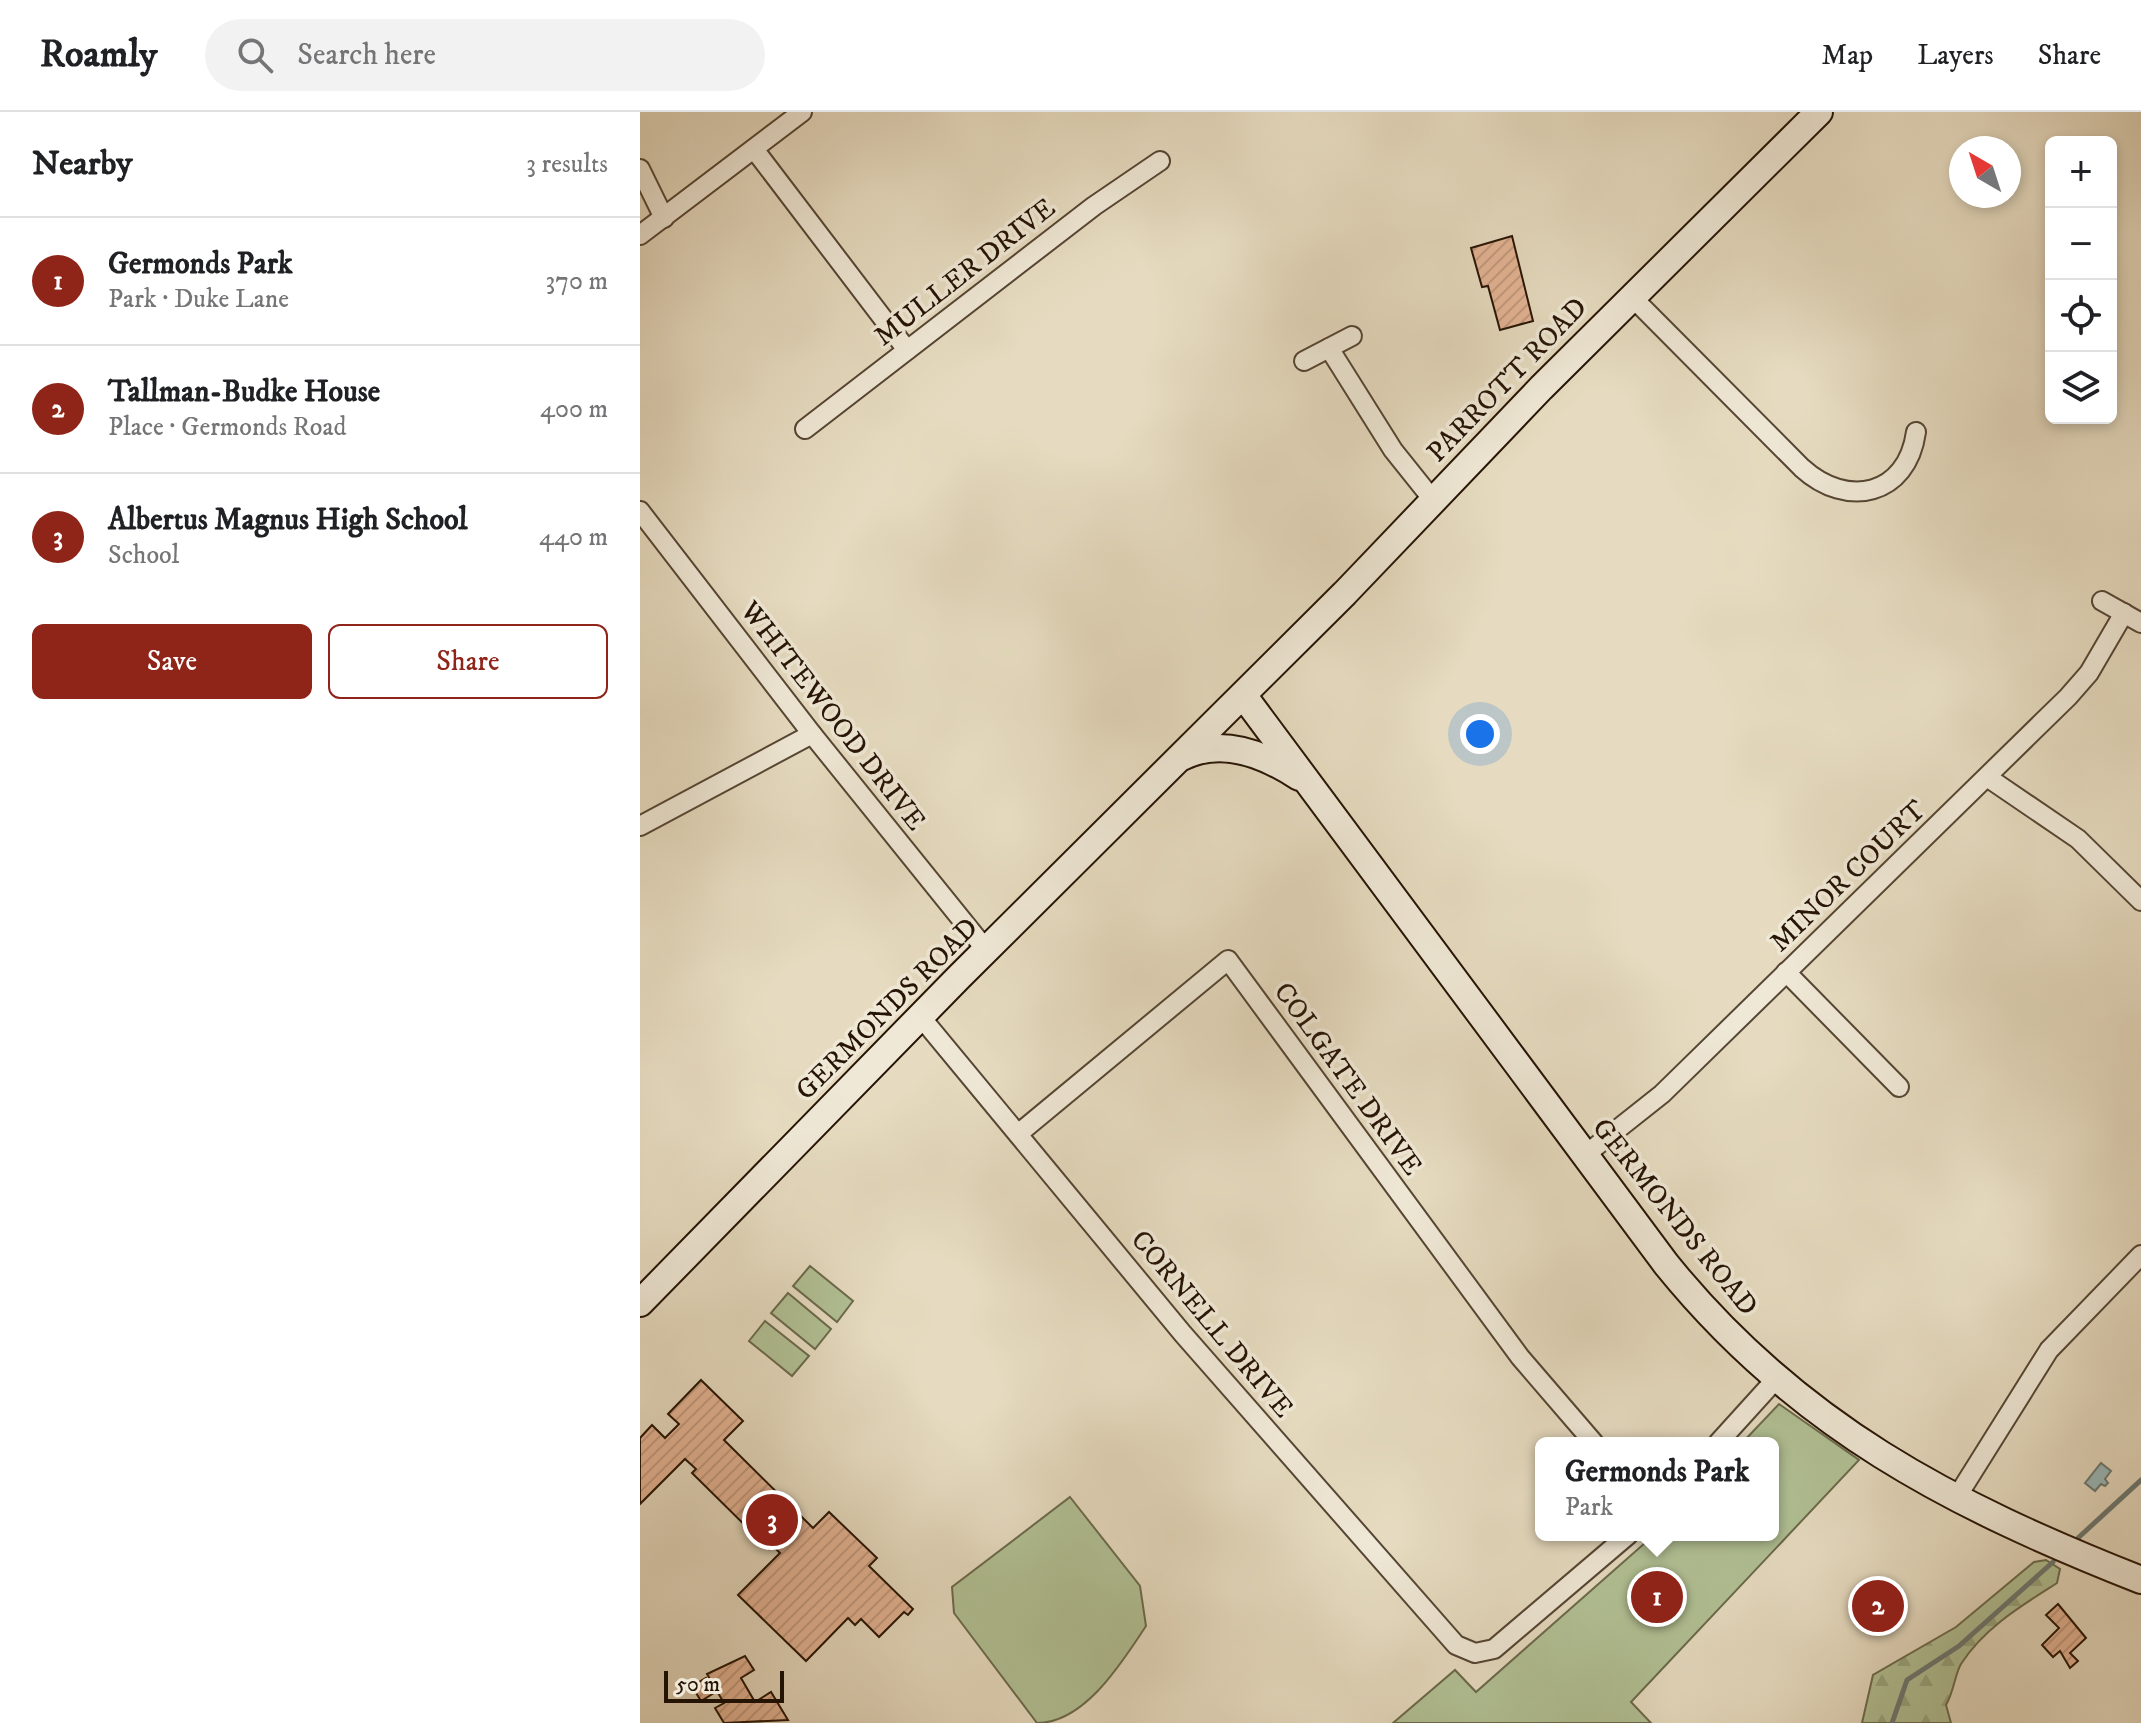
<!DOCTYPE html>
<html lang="en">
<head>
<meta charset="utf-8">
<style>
  :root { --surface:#fff; --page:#f2f2f2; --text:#202124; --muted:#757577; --line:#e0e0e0; --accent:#8f2418 }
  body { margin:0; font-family:"IM FELL DW Pica",serif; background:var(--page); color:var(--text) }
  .controls { position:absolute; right:24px; top:24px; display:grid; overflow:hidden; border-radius:12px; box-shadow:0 4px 12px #0003 }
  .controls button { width:72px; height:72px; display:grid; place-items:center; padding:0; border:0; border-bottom:2px solid var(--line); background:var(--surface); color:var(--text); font:40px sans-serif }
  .compass { position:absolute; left:1309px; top:24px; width:72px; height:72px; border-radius:50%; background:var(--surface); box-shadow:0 4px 12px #0003; rotate:321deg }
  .scale { position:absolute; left:24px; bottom:20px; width:120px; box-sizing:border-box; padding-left:8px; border:4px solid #251304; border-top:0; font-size:22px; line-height:28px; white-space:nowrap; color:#251304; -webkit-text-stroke:6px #efe8d6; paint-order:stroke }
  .you { position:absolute; left:840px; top:622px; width:28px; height:28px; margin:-20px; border:6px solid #fff; border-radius:50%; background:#1a73e8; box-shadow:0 0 0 12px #1a73e833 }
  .badge { display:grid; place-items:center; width:52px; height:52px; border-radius:50%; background:var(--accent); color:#fff; font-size:26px; font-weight:700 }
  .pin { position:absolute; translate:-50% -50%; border:4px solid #fff; box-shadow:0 2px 8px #0006 }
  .popup { position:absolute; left:895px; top:1325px; width:244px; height:104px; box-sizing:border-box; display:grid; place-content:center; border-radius:12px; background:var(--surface); filter:drop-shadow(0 2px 6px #0005); font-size:26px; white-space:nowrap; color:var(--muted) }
  .popup b { font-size:30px; color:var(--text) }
  .popup::after { content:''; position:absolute; left:50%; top:100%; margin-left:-16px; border:16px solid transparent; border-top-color:var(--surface) }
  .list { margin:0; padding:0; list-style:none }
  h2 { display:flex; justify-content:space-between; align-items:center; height:104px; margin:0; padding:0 32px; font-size:34px }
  h2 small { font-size:26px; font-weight:400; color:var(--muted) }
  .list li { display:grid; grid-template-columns:52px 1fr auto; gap:24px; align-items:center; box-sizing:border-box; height:128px; padding:0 32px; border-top:2px solid var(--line) }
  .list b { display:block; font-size:30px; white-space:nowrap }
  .list p { margin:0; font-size:26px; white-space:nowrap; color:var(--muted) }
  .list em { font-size:26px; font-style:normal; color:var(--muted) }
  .actions { display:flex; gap:16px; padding:24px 32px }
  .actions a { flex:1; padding:18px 0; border:2px solid var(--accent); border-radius:12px; text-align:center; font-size:28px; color:var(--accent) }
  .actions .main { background:var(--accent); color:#fff }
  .icon { flex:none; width:44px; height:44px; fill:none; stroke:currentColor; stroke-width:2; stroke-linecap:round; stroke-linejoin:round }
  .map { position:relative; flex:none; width:1501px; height:1611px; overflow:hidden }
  header { display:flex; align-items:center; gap:48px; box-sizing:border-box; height:112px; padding:0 40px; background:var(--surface); border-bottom:2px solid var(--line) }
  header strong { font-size:38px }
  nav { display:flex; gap:44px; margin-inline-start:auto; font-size:28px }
  .search { width:560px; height:72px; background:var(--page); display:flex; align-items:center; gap:20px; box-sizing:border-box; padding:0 28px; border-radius:44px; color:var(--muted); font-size:30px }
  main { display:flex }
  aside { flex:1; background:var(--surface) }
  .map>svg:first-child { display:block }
</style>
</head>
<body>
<header>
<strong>Roamly</strong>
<div class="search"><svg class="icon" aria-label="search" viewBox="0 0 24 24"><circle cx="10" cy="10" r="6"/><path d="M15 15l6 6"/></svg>Search here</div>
<nav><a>Map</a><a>Layers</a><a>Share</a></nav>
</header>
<main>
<aside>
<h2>Nearby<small>3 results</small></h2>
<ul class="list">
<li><span class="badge">1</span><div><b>Germonds Park</b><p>Park · Duke Lane</p></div><em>370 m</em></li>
<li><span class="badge">2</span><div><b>Tallman-Budke House</b><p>Place · Germonds Road</p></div><em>400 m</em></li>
<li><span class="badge">3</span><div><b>Albertus Magnus High School</b><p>School</p></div><em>440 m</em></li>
</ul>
<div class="actions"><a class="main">Save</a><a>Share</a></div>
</aside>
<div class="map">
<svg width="1501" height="1611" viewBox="0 0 1501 1611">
  <defs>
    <pattern id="forest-firs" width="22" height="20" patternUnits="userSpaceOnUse" patternTransform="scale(2)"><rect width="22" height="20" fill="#b1c195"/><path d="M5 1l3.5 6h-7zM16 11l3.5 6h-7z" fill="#98a57f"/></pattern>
    <pattern id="water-ripples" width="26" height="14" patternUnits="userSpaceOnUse" patternTransform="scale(2)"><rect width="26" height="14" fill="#99b9bb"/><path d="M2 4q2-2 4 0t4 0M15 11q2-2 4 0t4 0" fill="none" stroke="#849e9f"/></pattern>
    <pattern id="building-hatch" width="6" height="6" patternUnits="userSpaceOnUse" patternTransform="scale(2)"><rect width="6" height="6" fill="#e4b494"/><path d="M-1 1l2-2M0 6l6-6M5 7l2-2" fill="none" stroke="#c39a7e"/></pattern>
  </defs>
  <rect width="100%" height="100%" fill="#e6dbc0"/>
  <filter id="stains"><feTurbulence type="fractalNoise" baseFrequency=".0025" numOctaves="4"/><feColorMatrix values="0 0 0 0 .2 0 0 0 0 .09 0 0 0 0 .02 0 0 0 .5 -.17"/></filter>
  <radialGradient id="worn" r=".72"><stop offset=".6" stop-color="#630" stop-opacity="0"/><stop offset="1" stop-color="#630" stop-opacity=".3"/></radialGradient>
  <!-- forest -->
  <path fill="url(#forest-firs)" stroke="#6b6a4c" stroke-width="2" d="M1406 1448 1420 1457 1417 1471C1381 1494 1344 1516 1321 1552 1315 1562 1314 1579 1306 1593L1311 1611H1222L1233 1563 1316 1515 1394 1450Z"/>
  <!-- green -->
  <g fill="#b1c195" stroke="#6b6a4c" stroke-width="2">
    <path d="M170 1154 213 1189 197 1210 153 1174Z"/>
    <path d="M148 1181 191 1217 175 1237 131 1201Z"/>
    <path d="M125 1209 169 1244 152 1264 109 1229Z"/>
    <path d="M1139 1292 1219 1348 991 1590 1011 1611H753L815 1558 836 1580 1014 1423H1133V1331H1102Z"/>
    <path d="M430 1385 500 1474 506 1514C482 1550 445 1611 397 1611L314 1501 312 1475Z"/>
  </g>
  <!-- water -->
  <path fill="url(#water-ripples)" stroke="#6b7772" stroke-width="2" d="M1461 1351 1471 1359 1465 1367 1468 1371 1465 1374 1461 1372 1455 1379 1445 1371Z"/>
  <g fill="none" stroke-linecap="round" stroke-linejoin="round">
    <!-- stream -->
    <g stroke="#6b7772" stroke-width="5">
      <path d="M1438 1426 1501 1368"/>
      <path d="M1252 1611 1267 1568 1319 1534 1413 1450"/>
    </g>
  </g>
  <!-- building -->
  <g fill="url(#building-hatch)" stroke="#251304" stroke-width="2">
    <path d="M872 124 893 209 860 218 848 174 842 175 831 136Z"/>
    <path d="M61 1268 103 1309 84 1328 173 1416 189 1400 237 1446 229 1454 273 1497 268 1503 264 1500 239 1525 221 1507 215 1513 208 1506 166 1549 98 1483 140 1441 132 1433 129 1437 52 1361 56 1357 45 1347 0 1392V1326L12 1313 25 1326 39 1312 28 1302Z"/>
    <path d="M1238 1474 1251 1483 1258 1494 1238 1514 1218 1494Z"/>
    <path d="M1418 1492 1446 1526 1430 1541 1438 1549 1430 1556 1420 1539 1413 1545 1402 1533 1419 1516 1406 1503Z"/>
    <path d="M105 1544 114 1558 101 1566 115 1590 131 1580 148 1608 84 1611 75 1596 84 1591 67 1562Z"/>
    <path d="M66 1566 74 1581 61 1589 52 1574Z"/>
  </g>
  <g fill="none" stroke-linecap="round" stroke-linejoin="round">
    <defs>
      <g id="street">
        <path d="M114 37 267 238"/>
        <path d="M0 57 24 106"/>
        <path d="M0 123 162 0"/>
        <path d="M992 185 1162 356C1207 397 1267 384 1276 320"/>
        <path d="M689 236 753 338 793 388"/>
        <path d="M664 249 712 224"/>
        <path d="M165 317 454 94 520 49"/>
        <path d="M0 399 172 622 347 839"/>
        <path d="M1462 489 1501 511"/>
        <path d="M1347 665 1438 727 1501 789"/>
        <path d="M0 714 172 622"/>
        <path d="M1146 860 1259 975"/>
        <path d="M280 904 543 1222 816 1533 835 1541 854 1537 988 1423"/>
        <path d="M378 1022 588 848 880 1245 954 1331"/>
        <path d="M945 1043 1022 982 1428 585 1449 561 1484 501"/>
        <path d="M1078 1331 1136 1267"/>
        <path d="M1315 1388 1409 1238 1501 1143"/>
      </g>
      <g id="secondary">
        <path d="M603 583 1026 1152C1157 1314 1311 1393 1501 1468"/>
        <path d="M542 645C581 625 624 642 659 665"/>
        <path d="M0 1191 319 865 705 481 901 276 1179 0"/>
      </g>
    </defs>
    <!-- street casing -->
    <use href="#street" stroke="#554533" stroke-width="22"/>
    <!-- secondary casing -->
    <use href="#secondary" stroke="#251304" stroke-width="30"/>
    <!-- street -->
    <use href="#street" stroke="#efe8d6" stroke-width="18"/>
    <!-- secondary -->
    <use href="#secondary" stroke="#efe8d6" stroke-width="26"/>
  </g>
  <g text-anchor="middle" stroke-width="7" stroke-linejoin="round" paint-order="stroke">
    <!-- street labels -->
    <g font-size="28" fill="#251304" stroke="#efe8d6">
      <text transform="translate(324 159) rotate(-38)" y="10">MULLER DRIVE</text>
      <text transform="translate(866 267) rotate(-46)" y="10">PARROTT ROAD</text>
      <text transform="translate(194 603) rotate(52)" y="10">WHITEWOOD DRIVE</text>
      <text transform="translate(1207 763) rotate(-44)" y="10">MINOR COURT</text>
      <text transform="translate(246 896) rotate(-45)" y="10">GERMONDS ROAD</text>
      <text transform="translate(709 966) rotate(54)" y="10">COLGATE DRIVE</text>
      <text transform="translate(1036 1104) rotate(51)" y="10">GERMONDS ROAD</text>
      <text transform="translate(573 1211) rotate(50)" y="10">CORNELL DRIVE</text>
    </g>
  </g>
  <rect width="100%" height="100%" filter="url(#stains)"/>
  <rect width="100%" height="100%" fill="url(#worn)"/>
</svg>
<div class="controls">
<button>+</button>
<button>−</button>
<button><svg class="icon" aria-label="locate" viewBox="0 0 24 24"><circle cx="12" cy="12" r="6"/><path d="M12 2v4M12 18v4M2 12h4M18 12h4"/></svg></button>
<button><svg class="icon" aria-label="layers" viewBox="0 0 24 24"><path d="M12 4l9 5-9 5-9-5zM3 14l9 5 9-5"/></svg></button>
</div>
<svg class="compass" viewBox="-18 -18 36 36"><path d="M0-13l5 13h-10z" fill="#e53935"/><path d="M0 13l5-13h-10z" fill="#757577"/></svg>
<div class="scale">50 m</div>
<div class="you"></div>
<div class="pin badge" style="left:1017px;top:1485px">1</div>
<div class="popup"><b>Germonds Park</b>Park</div>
<div class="pin badge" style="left:1238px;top:1494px">2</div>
<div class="pin badge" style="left:132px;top:1408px">3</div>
</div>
</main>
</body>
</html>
